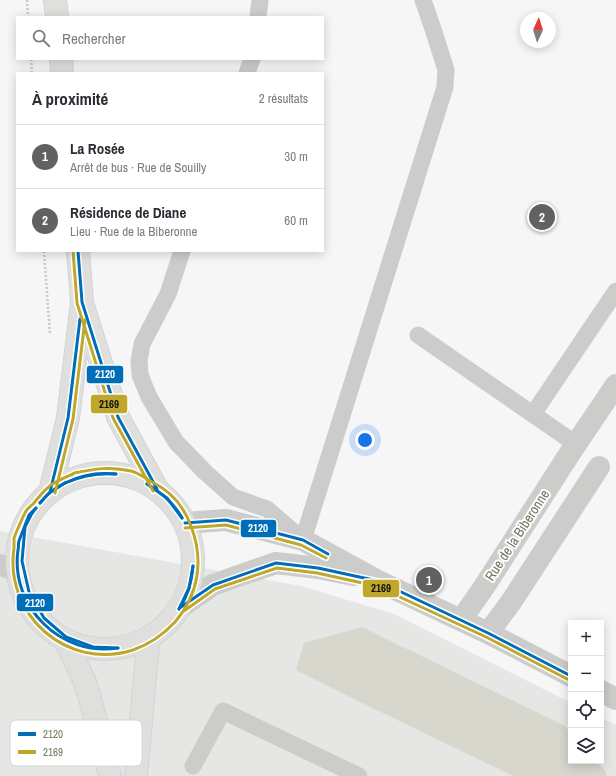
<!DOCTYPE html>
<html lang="fr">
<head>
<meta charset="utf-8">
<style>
  :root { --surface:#fff; --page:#f7f7f7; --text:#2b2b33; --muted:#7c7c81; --line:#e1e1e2; --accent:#60625f }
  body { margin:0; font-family:"Archivo Narrow",sans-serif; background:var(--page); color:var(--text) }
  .controls { position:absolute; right:12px; bottom:12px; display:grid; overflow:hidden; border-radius:0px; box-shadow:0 2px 10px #0003 }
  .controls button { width:36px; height:36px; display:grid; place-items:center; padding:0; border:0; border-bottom:1px solid var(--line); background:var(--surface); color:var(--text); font:20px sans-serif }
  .compass { position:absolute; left:520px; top:12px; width:36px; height:36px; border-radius:50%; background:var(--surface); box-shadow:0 2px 10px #0003; rotate:4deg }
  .you { position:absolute; left:365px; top:440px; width:14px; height:14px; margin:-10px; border:3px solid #fff; border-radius:50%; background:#1a73e8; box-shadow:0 0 0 6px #1a73e833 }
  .badge { display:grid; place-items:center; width:26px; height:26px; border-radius:50%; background:var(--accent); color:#fff; font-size:13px; font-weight:700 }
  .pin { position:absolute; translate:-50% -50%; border:2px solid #fff; box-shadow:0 1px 4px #0006 }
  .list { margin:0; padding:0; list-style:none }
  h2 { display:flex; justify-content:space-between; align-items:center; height:52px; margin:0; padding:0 16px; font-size:17px }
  h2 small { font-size:13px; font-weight:400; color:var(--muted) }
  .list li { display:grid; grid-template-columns:26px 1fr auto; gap:12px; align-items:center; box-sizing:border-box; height:64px; padding:0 16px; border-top:1px solid var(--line) }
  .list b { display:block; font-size:15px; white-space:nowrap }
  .list p { margin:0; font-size:13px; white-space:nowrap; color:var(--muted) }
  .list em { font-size:13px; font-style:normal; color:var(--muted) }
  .icon { flex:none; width:22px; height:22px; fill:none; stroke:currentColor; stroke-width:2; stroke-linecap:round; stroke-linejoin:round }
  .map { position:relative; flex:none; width:616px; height:776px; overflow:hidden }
  .search { position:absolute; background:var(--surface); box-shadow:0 2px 10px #0003; left:16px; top:16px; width:308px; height:44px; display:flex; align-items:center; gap:10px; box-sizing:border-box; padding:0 14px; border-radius:0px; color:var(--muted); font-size:15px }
  .panel { position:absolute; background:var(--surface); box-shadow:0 2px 10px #0003; left:16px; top:72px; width:308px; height:180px; border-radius:0px }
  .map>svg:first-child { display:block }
</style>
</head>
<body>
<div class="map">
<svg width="616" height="776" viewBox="0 0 616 776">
  <rect width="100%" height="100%" fill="#f7f6f7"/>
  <!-- built -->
  <path fill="#e6e6e5" d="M0 531 301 586 394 614 571 703V761H601V718L616 725V776H0Z"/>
  <!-- water -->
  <path fill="#d7d7ce" d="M362 627 565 726C573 735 571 750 571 761 587 761 601 759 607 776H513L354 699 296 670 304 643Z"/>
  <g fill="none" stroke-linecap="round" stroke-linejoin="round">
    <defs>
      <g id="primary">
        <path d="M55 0 57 17"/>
        <path d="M61 59 62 73"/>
        <path d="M84 309 118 417 157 489"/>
        <circle cx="105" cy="561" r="88"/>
        <path d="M50 492 68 418 82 302 78 251"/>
        <path d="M65 640 85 682 91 702 110 776"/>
        <path d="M136 776 144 687 149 638"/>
      </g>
    </defs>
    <!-- primary casing -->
    <use href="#primary" stroke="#d3d3d2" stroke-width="24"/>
    <!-- path -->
    <g stroke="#c8c8c7" stroke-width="2.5" stroke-dasharray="2 2" stroke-linecap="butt">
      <path d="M27 0 28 17"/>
      <path d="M31 59 32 73"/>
      <path d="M44 251 50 335"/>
    </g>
    <!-- service -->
    <g stroke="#ccccca" stroke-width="17">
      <path d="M258 17 260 0"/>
      <path d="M247 73 252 59"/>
      <path d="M182 251 168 294 142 344 139 361 140 375 149 397 176 442 205 472 233 497 267 509 303 540 445 87 446 70 434 32 423 0"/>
      <path d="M418 335 576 444"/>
      <path d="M533 414 616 291"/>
      <path d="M193 766 223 711 359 776"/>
    </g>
    <!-- minor -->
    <g stroke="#ccccca" stroke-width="22">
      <path d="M0 565 17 570"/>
      <path d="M461 620 484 587 572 450 616 385"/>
      <path d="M488 633 511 602 599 467"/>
    </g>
    <!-- tertiary -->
    <g stroke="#ccccca" stroke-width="22">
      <path d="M185 523 226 520 303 540 378 581 488 633 571 676"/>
      <path d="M181 607 213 585 241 575 276 563 318 568 353 575"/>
      <path d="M601 691 616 699"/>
    </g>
    <!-- primary -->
    <use href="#primary" stroke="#dfe0de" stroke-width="22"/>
    <defs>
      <g id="bus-1">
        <path d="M78 251 82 302 118 417 157 489"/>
        <path d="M65 483C81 475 98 472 116 474"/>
        <path d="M65 483C81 476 99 473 116 474"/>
        <path d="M147 484C162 493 174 503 182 518"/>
        <path d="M147 484 167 498 182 518"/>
        <path d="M50 492 68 418 80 319"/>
        <path d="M40 503C47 494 55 488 65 483"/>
        <path d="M40 503 49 493 65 483"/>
        <path d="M36 508 31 515 25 527 22 561 29 592 44 618 66 637 93 647 118 648"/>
        <path d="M36 508C33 511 31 513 29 515 28 518 20 538 19 541 18 544 19 547 18 550 10 607 61 657 118 648"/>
        <path d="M185 523 226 520 303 540 328 554"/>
        <path d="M181 607 213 585 276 563 318 568 378 581 488 633 571 676"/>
        <path d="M179 609 189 588 193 566"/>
        <path d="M179 609C188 596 192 581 193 566"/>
      </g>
      <g id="bus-2">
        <path d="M73 251 77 303 113 418 153 491"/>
        <path d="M73 474C66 477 58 480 51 485 44 490 39 497 33 504 31 506 28 508 26 511 24 514 15 535 14 538 14 541 14 545 14 548 4 615 67 671 133 650 150 644 163 635 175 622 199 594 204 560 191 526 184 507 171 491 152 482 145 478 139 473 131 471 111 466 94 469 74 473"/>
        <path d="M55 493 73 419 85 320"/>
        <path d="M185 528 226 525 301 545 326 558"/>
        <path d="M184 611 215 589 277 568 317 573 376 586 486 637 569 680"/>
      </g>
    </defs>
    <!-- bus-1 casing -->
    <use href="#bus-1" stroke="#fff" stroke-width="6"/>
    <!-- bus-2 casing -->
    <use href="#bus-2" stroke="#fff" stroke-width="6"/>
    <!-- bus-1 -->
    <use href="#bus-1" stroke="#006db8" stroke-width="3"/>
    <!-- bus-2 -->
    <use href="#bus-2" stroke="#bfa72c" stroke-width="3"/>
  </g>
  <g text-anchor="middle" stroke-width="4" stroke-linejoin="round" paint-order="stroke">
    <!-- street labels -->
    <g font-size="14" fill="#71795f" stroke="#fff">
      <text transform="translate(517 535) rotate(-57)" y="5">Rue de la Biberonne</text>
    </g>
  </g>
  <!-- legend -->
  <rect x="10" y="720" width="132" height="46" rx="6" fill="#fff" stroke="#d4d7cf" stroke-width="1"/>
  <rect x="18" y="732" width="18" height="4" fill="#006db8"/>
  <rect x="18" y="750" width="18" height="4" fill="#bfa72c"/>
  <g font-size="11" fill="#71795f">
    <text x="43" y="738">2120</text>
    <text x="43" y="756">2169</text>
  </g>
  <g stroke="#fff" stroke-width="1.5">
    <rect x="86" y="365" width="38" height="19" rx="4" fill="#006db8"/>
    <rect x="90" y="394" width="38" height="20" rx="4" fill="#bfa72c"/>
    <rect x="240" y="519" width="37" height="19" rx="4" fill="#006db8"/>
    <rect x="362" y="579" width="38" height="19" rx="4" fill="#bfa72c"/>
    <rect x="16" y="593" width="38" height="19" rx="4" fill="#006db8"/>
  </g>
  <g font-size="11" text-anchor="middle" font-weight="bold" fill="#fff">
    <text x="105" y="378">2120</text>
    <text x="258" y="532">2120</text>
    <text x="35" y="607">2120</text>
  </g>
  <g font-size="11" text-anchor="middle" font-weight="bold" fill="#111">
    <text x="109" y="408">2169</text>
    <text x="381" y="592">2169</text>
  </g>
</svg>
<div class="controls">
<button>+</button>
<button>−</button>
<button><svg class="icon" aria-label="locate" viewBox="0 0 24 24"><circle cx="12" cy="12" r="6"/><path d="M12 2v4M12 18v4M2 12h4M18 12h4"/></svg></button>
<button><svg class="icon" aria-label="layers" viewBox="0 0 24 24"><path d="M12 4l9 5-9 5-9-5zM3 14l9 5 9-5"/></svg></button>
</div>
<svg class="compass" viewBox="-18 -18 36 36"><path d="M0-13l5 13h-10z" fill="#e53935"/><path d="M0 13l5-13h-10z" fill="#7c7c81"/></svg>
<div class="you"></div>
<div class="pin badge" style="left:429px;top:580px">1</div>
<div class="pin badge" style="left:542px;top:217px">2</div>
<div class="search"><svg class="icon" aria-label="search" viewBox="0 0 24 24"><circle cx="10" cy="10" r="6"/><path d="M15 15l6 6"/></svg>Rechercher</div>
<section class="panel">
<h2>À proximité<small>2 résultats</small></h2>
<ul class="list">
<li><span class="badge">1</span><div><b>La Rosée</b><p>Arrêt de bus · Rue de Souilly</p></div><em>30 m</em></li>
<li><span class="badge">2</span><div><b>Résidence de Diane</b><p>Lieu · Rue de la Biberonne</p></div><em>60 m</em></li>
</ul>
</section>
</div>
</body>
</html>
